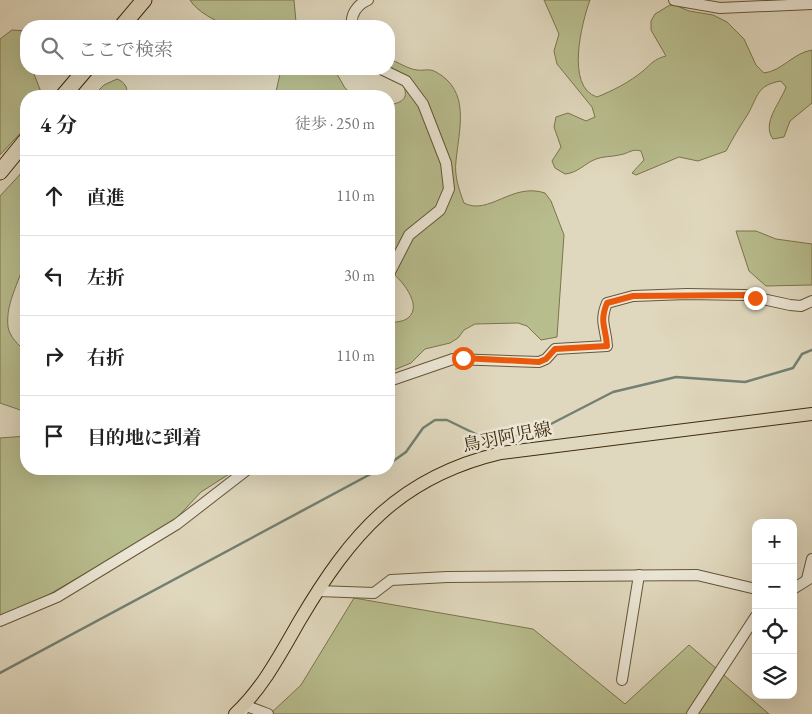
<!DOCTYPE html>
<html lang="ja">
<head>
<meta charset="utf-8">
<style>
  :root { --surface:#fff; --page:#f6f6f6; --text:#222; --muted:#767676; --line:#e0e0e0 }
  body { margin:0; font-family:"EB Garamond","Noto Serif JP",serif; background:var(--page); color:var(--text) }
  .controls { position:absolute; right:15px; bottom:15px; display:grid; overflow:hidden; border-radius:10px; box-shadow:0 5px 20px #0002 }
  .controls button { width:45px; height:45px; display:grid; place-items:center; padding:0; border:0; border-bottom:1px solid var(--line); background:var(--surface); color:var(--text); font:25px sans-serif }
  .stop { position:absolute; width:15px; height:15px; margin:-11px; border:4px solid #ea580c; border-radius:50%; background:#fff }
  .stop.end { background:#ea580c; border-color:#fff; box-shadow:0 1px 5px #0008 }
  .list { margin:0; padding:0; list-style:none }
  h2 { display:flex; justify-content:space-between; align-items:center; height:65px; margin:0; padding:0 20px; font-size:21px }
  h2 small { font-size:16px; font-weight:400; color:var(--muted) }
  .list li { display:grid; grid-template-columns:32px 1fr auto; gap:15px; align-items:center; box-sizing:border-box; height:80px; padding:0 20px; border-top:1px solid var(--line) }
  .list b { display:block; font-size:19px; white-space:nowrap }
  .list em { font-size:16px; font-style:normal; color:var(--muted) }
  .icon { flex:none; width:28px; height:28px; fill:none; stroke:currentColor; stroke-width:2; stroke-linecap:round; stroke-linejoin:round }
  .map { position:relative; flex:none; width:812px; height:714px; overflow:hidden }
  .search { position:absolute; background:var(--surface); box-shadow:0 5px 20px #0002; left:20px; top:20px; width:375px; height:55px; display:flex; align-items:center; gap:12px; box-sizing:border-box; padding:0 18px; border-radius:20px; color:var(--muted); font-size:19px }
  .panel { position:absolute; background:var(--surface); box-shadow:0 5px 20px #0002; left:20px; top:90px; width:375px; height:385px; border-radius:20px }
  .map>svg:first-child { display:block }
</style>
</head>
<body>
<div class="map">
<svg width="812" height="714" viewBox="0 0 812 714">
  <rect width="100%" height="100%" fill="#e0d8be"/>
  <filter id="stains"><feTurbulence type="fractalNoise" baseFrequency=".004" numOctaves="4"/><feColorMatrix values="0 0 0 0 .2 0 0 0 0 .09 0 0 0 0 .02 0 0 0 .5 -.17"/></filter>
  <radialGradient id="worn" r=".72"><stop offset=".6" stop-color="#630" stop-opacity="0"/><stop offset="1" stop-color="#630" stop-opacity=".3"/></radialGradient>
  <!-- green -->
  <g fill="#b8bd8e" stroke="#7c744c">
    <path d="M190 0H294L296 22 310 26C293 26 241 30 228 26 217 22 196 11 190 0Z"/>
    <path d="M544 0H590C582 22 565 87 597 97 612 91 630 82 643 71 651 64 654 59 666 56L651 30V21L655 14 670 5H675L689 11 713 15 727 22 744 39 756 65 764 73C782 71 793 53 812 50V103L790 121 784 137 773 139C761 123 781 102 786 87L781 81C757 85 758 96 748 114 740 126 733 138 726 151L698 161 679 157 636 175 632 173 644 160 641 151C632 148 628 154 619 155 611 157 604 156 596 159 585 163 578 173 565 174L555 168 552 161 561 147 554 127 556 117 568 113 586 121 595 117 592 107 557 64 554 51 559 34Z"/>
    <path d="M12 30 26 31V69H32L41 92 40 96H26V127L0 155V39Z"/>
    <path d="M389 59C398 62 408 69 417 70 424 71 429 68 436 72 471 91 459 129 456 161 454 175 459 190 464 203 489 216 512 182 545 193L551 201 564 235 557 337 541 340 527 326 518 323 475 324 464 330 458 338 450 343 425 349 411 363 389 372V323C395 322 403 322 408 318 424 305 400 278 389 270V105C426 99 389 73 389 59Z"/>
    <path d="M279 69H334L345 88 354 96H275L280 74Z"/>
    <path d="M117 79C125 82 129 89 126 96H93L104 85Z"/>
    <path d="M26 168C26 195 29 225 26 253 23 278 5 300 8 327 10 337 18 345 26 351V412L0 403V196Z"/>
    <path d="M736 231H756L776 239 812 244V285L766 286 749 271Z"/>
    <path d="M26 436V469H237L201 492 171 524 29 606 0 615V438Z"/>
    <path d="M354 598 533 629 625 704 689 645 769 714H270L301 685Z"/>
  </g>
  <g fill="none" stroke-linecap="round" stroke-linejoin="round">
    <!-- stream -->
    <g stroke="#738072" stroke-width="2.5">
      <path d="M389 464 406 452 423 428 435 420H447L484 438 509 437 529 433 545 427 613 392 676 377 745 382 793 368 802 354 812 350"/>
      <path d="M0 673 380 469"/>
    </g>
    <defs>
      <g id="minor">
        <path d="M674 0 720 8 812 4"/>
        <path d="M352 26C350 14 358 4 368 0"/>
        <path d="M381 69 406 81 423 104 446 163 449 189 440 210 409 235 389 274"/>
        <path d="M389 381 453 359 539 362 546 359 555 349 607 346C606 327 599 322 607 303L633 296 687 294 745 295 790 305 801 306 812 301"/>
        <path d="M807 579 812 559"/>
        <path d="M793 589 812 577"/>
        <path d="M318 591 374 593 391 580 447 577 697 575 756 589"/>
        <path d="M0 621 57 597 177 524 248 469"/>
        <path d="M622 680 639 575"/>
        <path d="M243 711 244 705 268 714"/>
        <path d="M692 714 756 616"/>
      </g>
      <path id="major" d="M235 714C263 688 281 653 300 620 351 534 399 477 501 453L812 414"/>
      <g id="highway">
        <path d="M122 26 144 0"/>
        <path d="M63 96 86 69"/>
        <path d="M0 172 26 140"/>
      </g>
    </defs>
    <!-- minor casing -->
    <use href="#minor" stroke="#675638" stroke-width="12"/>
    <!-- major casing -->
    <use href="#major" stroke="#3f2a0b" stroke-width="14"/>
    <!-- highway casing -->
    <use href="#highway" stroke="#3f2a0b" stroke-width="17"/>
    <!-- minor -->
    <use href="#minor" stroke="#ebe6d5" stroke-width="10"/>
    <!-- major -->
    <use href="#major" stroke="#e0d8be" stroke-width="12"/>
    <!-- highway -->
    <use href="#highway" stroke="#e0d8be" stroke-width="15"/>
  </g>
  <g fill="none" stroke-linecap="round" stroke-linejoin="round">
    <!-- route -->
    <path stroke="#ea580c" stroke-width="6" d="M463 358 539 362 546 359 555 349 607 346C606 327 599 323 607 303L633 296 745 295 755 298"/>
  </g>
  <g text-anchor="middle" stroke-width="5" stroke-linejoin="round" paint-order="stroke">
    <!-- street labels -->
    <g font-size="18" fill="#3f2a0b" stroke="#ebe6d5">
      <text transform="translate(507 437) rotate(-11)" y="6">鳥羽阿児線</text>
    </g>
  </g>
  <rect width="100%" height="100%" filter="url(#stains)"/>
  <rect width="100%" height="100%" fill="url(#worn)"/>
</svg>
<div class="controls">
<button>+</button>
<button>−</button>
<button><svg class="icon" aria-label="locate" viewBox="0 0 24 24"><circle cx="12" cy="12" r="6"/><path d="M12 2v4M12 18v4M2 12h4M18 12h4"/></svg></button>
<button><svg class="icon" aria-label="layers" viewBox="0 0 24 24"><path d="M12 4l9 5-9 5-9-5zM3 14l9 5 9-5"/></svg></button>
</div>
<div class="stop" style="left:463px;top:358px"></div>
<div class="stop end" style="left:755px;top:298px"></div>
<div class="search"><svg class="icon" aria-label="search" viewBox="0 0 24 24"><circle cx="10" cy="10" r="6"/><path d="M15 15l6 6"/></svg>ここで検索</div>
<section class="panel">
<h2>4 分<small>徒歩 · 250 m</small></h2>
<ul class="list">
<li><svg class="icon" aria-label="ahead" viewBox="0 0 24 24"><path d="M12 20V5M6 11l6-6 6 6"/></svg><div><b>直進</b></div><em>110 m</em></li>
<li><svg class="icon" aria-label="left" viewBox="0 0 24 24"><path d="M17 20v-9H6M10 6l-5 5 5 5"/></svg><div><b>左折</b></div><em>30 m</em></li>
<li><svg class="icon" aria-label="right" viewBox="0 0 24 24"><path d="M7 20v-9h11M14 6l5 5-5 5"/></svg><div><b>右折</b></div><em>110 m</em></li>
<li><svg class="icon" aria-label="arrive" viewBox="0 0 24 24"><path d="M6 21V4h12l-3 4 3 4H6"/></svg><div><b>目的地に到着</b></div></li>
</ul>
</section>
</div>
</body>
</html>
